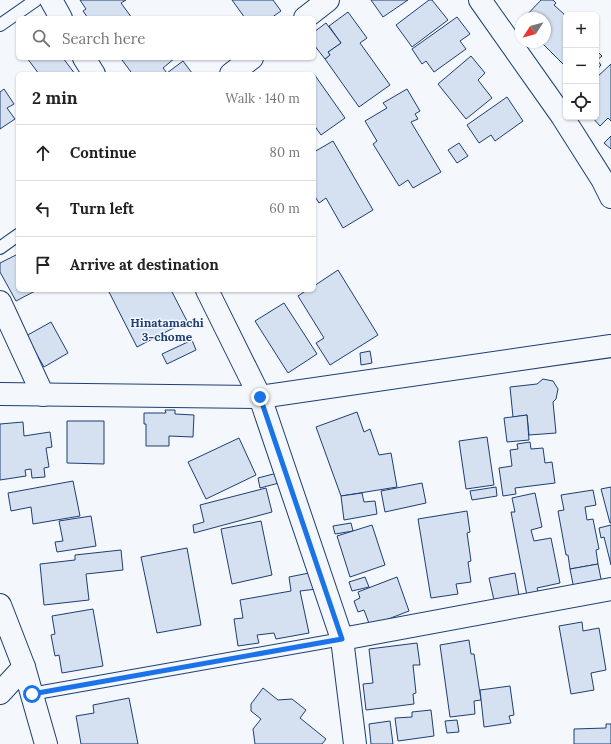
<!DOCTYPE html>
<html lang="en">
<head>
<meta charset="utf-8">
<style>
  :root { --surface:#fff; --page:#f2f2f2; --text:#222; --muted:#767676; --line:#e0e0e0 }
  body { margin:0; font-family:Lora,serif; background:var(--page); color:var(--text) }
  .controls { position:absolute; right:12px; top:12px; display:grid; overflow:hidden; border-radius:6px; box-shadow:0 1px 3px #0004 }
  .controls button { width:36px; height:36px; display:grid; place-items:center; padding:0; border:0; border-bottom:1px solid var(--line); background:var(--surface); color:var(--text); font:20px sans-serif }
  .compass { position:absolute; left:515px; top:12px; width:36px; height:36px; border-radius:50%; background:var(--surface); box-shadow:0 1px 3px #0004; rotate:234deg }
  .stop { position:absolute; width:12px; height:12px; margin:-9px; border:3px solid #1a73e8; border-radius:50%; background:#fff }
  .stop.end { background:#1a73e8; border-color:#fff; box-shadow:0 1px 4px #0008 }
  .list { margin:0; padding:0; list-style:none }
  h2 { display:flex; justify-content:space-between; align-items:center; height:52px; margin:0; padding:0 16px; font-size:17px }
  h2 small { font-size:13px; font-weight:400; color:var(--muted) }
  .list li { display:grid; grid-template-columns:26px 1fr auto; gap:12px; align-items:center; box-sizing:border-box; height:56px; padding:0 16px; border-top:1px solid var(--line) }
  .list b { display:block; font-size:15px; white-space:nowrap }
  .list em { font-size:13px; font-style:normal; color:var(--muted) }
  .icon { flex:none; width:22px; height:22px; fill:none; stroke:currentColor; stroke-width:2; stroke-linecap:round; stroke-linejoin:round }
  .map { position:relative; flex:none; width:611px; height:744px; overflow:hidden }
  .search { position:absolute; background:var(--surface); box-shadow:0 1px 3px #0004; left:16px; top:16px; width:300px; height:44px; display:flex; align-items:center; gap:10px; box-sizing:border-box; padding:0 14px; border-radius:6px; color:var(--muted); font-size:15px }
  .panel { position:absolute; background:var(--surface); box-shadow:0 1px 3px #0004; left:16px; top:72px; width:300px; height:220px; border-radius:6px }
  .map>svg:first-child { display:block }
</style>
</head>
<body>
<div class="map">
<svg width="611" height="744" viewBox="0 0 611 744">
  <rect width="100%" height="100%" fill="#f4f7fb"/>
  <!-- building -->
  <g fill="#d5e0f0" stroke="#1d3f73">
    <path d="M80 0H126L121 3 132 18H88L83 11 86 9Z"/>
    <path d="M232 0H273L281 11 271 18H245Z"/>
    <path d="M371 0H408L383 17Z"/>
    <path d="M429 0H432L448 20 412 47 396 25Z"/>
    <path d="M541 0H553L556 3 554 5 566 16V67L541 42H545V18H524Z"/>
    <path d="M348 12 367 38 360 43 390 85 359 107 325 59 330 55 328 52 341 43 329 26Z"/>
    <path d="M457 17 470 34 460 41 466 49 434 72 426 61 422 64 412 49Z"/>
    <path d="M326 23 341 43 328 52 330 55 325 59 314 45V32Z"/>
    <path d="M596 50 602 56 597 60 601 65 596 71Z"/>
    <path d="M471 56 485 73 478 80 492 98 466 119 438 84Z"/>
    <path d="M27 58H63L75 74H39Z"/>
    <path d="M126 58H175L163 68 167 73 183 61 192 73 128 74 131 72 122 60Z"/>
    <path d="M611 64V121L608 118 600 126 592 117H596V78Z"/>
    <path d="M314 74 345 118 321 135 314 125Z"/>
    <path d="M4 89 14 104 7 108 15 119 0 129V92Z"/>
    <path d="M407 89 420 111 415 114 418 119 411 122 441 172 413 188 408 180 399 186 373 144 377 141 365 121 387 108 383 103Z"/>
    <path d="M507 97 523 121 495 141 491 135 479 143 467 125Z"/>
    <path d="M611 136V149L604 143Z"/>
    <path d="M333 141 373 210 343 228 326 198 319 203 314 195V152Z"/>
    <path d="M459 143 468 156 457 163 448 150Z"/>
    <path d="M18 254V290H37L16 301 0 272V263Z"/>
    <path d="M338 270 378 335 330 365 316 343 324 338 298 296 307 290H314V286Z"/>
    <path d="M108 290H171L187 321 137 347Z"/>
    <path d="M284 303 317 354 288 373 255 321Z"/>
    <path d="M51 322 68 353 44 367 26 336Z"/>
    <path d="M192 340 196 350 167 364 162 354Z"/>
    <path d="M370 351 372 363 361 365 360 353Z"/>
    <path d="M543 379 553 381 558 389 556 399 553 402 556 433 529 435 527 415 513 417 510 387 537 384Z"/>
    <path d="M165 410H175V414L194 415 193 437 169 436V446H146V424H144V413H166Z"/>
    <path d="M357 412 364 432 370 429 379 455 391 453 397 487 341 496 316 427Z"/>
    <path d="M527 415 529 440 507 442 504 418Z"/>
    <path d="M67 421H104V464L67 463Z"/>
    <path d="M23 422 24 436 50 432 52 447 46 448 49 467 44 468 45 477 32 478 31 469 25 470 26 476 0 480V424Z"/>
    <path d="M487 437 494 485 466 489 459 441Z"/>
    <path d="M239 438 256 475 206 499 188 462Z"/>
    <path d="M530 442 531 449 543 448 545 463 552 462 555 483 515 488 516 494 503 496 499 468 512 466 510 450 518 449 517 444Z"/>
    <path d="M277 473 279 483 260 488 258 478Z"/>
    <path d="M73 481 80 516 33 524 31 507 11 511 8 493Z"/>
    <path d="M422 483 426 503 385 512 381 491Z"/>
    <path d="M496 487 497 496 472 500 470 491Z"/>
    <path d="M611 487V523H610L601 489Z"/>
    <path d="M266 488 272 512 194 533 193 525 204 522 200 505Z"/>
    <path d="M593 490 596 505 585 507 587 520 593 519 599 549 596 550 598 564 570 569 568 555H566L558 511 564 510 561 495Z"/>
    <path d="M362 493 364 502 375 501 377 514 344 520 341 496Z"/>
    <path d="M535 493 542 527 531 530 534 541 551 538 560 583 537 588 539 594 527 596 511 512H515L512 498Z"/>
    <path d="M467 511 470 532 467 533 471 561 468 562 471 582 456 584 458 594 431 598 418 519Z"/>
    <path d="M91 516 96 546 57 552 55 542 63 541 59 521Z"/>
    <path d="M261 521 272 575 232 584 221 529Z"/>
    <path d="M351 523 353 531 335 534 333 526Z"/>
    <path d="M372 525 385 565 350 577 337 536Z"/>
    <path d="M611 525V565L604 537 601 538 599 528Z"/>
    <path d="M187 548 201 625 157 633 141 557Z"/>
    <path d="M121 550 123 570 86 574 89 600 44 605 40 564 75 560V555Z"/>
    <path d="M598 564 602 584 574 589 570 569Z"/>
    <path d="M314 572 317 589 300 591 309 633 276 639 274 633 257 635 259 643 238 646 234 619 243 618 240 600 291 591 289 577Z"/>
    <path d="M515 573 519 596 494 600 489 578Z"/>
    <path d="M365 577 369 587 352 591 349 582Z"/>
    <path d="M397 577 409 611 370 626 364 610 358 612 354 601 360 598 358 592Z"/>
    <path d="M93 609 103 666 62 673 59 655 55 656 51 635 55 634 52 616Z"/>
    <path d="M582 622 583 631 599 628 606 670 591 673 594 690 571 694 559 626Z"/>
    <path d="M469 640 471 654H474L481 700 474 701 475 714 450 717 440 645Z"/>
    <path d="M417 643 420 665H413L416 693 413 694 414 704 366 710 363 684 373 683 369 649Z"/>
    <path d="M510 686 514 715 509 716 511 723 484 727 480 690Z"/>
    <path d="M263 688 278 700 292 699 306 710 300 718 326 739 322 744H255L253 729 261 719 251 711V704Z"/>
    <path d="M129 698 138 744H81L76 716 94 713 93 705Z"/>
    <path d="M431 710 434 736 398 741 395 718 412 717V712Z"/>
    <path d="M457 720 459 732 447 733 445 721Z"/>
    <path d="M390 721 393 744H371L369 724Z"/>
    <path d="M606 724H611V744H574V729L606 728Z"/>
  </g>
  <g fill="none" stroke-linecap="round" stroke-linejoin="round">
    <defs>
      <g id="lane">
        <path d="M0 25 36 0"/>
        <path d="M0 248 18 235"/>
        <path d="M31 694 342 639"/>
      </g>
      <g id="street">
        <path d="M51 0 61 18"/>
        <path d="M480 0 562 116 602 179 611 197"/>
        <path d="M305 18 328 0"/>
        <path d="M84 58 94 74"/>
        <path d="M231 74 252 58"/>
        <path d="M207 290 260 397 342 639 355 744"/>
        <path d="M0 302 43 395"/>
        <path d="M0 394 260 397 611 346"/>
        <path d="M342 639 611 589"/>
        <path d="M0 693 24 667"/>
      </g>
      <path id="secondary" d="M0 605 24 667 46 744"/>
    </defs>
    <!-- lane casing -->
    <use href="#lane" stroke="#1d3f73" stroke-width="14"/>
    <!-- street casing -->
    <use href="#street" stroke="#1d3f73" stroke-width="24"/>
    <!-- secondary casing -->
    <use href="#secondary" stroke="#1d3f73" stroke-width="24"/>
    <!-- lane -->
    <use href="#lane" stroke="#f4f7fb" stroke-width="12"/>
    <!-- street -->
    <use href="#street" stroke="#f4f7fb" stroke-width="22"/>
    <!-- secondary -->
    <use href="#secondary" stroke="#f4f7fb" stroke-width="22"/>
  </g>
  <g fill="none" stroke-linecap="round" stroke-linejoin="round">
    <!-- route -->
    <path stroke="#1a73e8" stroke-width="5" d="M32 694 342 639 260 397"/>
  </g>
  <g text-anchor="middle" stroke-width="3" stroke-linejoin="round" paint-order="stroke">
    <!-- neighbourhood labels -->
    <g font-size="12" font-weight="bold" fill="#1d3f73" stroke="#f4f7fb">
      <text x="167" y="327">Hinatamachi<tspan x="167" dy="14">3-chome</tspan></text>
    </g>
  </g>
</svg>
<div class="controls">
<button>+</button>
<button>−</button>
<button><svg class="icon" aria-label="locate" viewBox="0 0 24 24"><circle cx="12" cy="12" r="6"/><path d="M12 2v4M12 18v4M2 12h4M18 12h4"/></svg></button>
</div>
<svg class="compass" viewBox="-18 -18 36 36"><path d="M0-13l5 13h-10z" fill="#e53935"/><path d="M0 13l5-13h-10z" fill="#767676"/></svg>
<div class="stop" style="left:32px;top:694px"></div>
<div class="stop end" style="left:260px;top:397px"></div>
<div class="search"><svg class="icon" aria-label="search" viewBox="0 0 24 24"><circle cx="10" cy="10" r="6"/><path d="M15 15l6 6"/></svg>Search here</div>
<section class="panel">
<h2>2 min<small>Walk · 140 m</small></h2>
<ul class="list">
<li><svg class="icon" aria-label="ahead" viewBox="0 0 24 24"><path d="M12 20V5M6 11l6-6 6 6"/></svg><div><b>Continue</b></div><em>80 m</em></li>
<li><svg class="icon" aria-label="left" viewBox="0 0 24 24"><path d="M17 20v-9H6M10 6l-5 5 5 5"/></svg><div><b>Turn left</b></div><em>60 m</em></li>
<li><svg class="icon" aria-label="arrive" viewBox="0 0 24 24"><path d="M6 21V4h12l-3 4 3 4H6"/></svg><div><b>Arrive at destination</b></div></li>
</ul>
</section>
</div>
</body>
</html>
